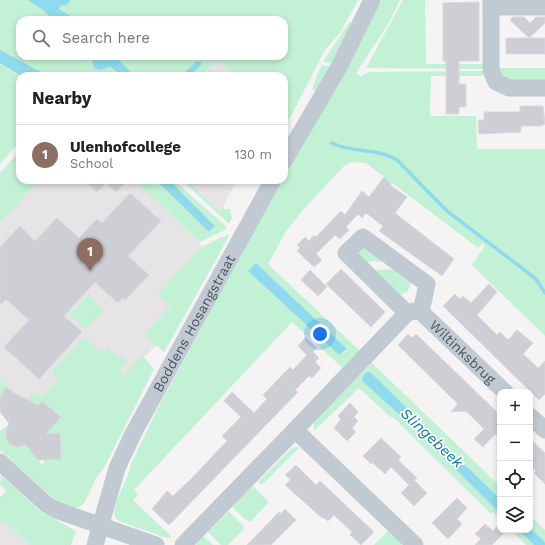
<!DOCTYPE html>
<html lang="en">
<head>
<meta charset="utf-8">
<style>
  :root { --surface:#fff; --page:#f6f6f6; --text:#222; --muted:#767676; --line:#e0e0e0; --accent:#1a73e8 }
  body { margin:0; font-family:"Work Sans",sans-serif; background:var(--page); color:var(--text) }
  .controls { position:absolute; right:12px; bottom:12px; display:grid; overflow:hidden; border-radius:8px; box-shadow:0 2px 6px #0003 }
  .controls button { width:36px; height:36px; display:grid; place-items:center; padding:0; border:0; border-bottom:1px solid var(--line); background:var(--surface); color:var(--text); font:20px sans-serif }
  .you { position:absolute; left:320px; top:334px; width:14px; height:14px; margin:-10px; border:3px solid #fff; border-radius:50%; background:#1a73e8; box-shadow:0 0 0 6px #1a73e833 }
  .badge { display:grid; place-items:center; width:26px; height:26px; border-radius:50%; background:var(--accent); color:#fff; font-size:13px; font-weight:700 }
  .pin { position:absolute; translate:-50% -33px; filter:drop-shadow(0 1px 2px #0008) }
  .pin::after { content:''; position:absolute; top:21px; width:14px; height:12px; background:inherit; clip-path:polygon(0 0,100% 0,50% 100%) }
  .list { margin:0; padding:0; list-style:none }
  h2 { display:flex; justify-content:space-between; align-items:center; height:52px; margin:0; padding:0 16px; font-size:17px }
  h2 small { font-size:13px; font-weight:400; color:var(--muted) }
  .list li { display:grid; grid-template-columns:26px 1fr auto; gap:12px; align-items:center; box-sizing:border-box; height:60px; padding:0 16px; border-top:1px solid var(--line) }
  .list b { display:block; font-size:15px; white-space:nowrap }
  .list p { margin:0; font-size:13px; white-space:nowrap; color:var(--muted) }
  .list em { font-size:13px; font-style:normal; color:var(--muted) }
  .icon { flex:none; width:22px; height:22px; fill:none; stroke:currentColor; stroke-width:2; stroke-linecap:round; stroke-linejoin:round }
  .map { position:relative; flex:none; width:545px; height:545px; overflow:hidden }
  .search { position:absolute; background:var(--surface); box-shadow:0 2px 6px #0003; left:16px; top:16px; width:272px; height:44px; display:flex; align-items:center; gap:10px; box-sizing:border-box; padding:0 14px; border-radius:12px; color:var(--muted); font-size:15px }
  .panel { position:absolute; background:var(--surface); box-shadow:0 2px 6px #0003; left:16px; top:72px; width:272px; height:112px; border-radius:12px }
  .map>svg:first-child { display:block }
</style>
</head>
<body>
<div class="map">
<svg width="545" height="545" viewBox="0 0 545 545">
  <rect width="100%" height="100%" fill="#f5f3f3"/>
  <!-- education -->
  <g fill="#e6e4e5">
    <path d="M217 61 238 76H198Z"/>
    <path d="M40 180H134L200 242 201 247 157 295 170 306 144 334 157 345 144 357 142 355 125 375 101 353 68 389 41 397 27 399 17 395 0 379V222Z"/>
    <path d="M186 180H237L220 212Z"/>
    <path d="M0 522H4L31 545H0Z"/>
  </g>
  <!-- green -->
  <g fill="#c3f1d5" fill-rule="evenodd">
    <path d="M0 0H358L340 33 325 50 292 114 284 126V118L287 113 284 110V76H238L217 61 198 76H20V141L0 164ZM20 20H284V56H20Z"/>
    <path d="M381 0H400L390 21 356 73 361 77 368 72 483 71V76H431L430 116H476L477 149H545V336L472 265 485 246 482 244 478 248 366 163 352 162 344 166 302 211 285 233 268 264 361 352 344 369 292 322 134 490 138 495 133 500 172 537 167 538 119 521 115 518C111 504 129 479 131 464L158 408 281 180H284V174ZM256 263 347 350 339 355 251 273 249 271Z"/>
    <path d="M403 0H429L425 1 426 64H483V69L366 68Z"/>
    <path d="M349 22 352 23 334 64 323 62C331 48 341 36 349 22Z"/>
    <path d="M322 65 332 67 318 90H312L318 73Z"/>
    <path d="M497 68H545V83L503 81Z"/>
    <path d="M20 151V180H40L0 222V173Z"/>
    <path d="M134 180H156L210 232 215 226 169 180H173L227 227 225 230 200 242Z"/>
    <path d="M182 180H193L195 182 192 186 220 212 223 206 224 209H230L232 218 229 224Z"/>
    <path d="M229 234 227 240 164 352 144 334 170 306 157 295 201 247Z"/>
    <path d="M360 246 389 261 364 262 358 258 357 249Z"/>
    <path d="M399 269 412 280 408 291 400 295 372 270Z"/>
    <path d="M89 294 103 311 85 329 69 314Z"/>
    <path d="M84 337 102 353 108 347 119 358 121 356 127 361 119 370 125 375 142 355 154 369 105 466 96 478 85 502C77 514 61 504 52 497L0 450V431L10 424 43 466 51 408 42 401 38 405 27 399 35 392 41 397 58 379 51 372Z"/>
    <path d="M372 363 500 486V499L369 371 364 374 362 381 402 417 500 513V520L493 512 491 514 393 417 392 418 359 388 314 431V424L317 418Z"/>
    <path d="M0 379 17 395 0 403Z"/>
    <path d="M296 447H300L262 485 258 482 291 449Z"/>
    <path d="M1 475 40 511 76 531 71 545H31L4 522H0V497L6 491 0 485Z"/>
    <path d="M253 486 269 502 251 521 246 520 232 507Z"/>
    <path d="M229 511 243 526 244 529 228 545H221L208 532Z"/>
    <path d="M530 515 545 530V542L530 528Z"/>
    <path d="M511 530H518L534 545H526Z"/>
    <path d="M388 531 402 544 401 545H374Z"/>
    <path d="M203 536 213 545H196Z"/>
  </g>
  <!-- water -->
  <g fill="#90daee">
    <path d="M28 0H70L67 5 60 6 59 9 74 18 92 20H52L43 10Z"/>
    <path d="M0 50 48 76H22L0 63Z"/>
    <path d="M91 56H114L135 76H124L110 67 99 70 94 68Z"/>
    <path d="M197 61 201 62V65L190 76H181Z"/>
    <path d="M156 180H169L215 226 209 232Z"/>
    <path d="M256 263 347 349 339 355 248 271Z"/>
    <path d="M369 371 500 499V513L402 417 362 381 364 374Z"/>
    <path d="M530 528 545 542V545H534L518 530H530Z"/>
  </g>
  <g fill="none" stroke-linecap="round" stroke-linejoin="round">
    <!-- stream -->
    <path stroke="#90daee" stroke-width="3.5" d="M332 143C353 154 377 147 397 160L447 211 527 272 536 279 545 293"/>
  </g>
  <!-- building -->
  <g fill="#cdcfd5" stroke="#d7d9de">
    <path d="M479 2V61H459V84H466V107H459V114H446V61H443V3Z"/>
    <path d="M513 17H524L530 23 536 17H545V23L529 38H545V54H506V38H529L510 20Z"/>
    <path d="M520 106H543L545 124 541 126H521V132L479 134 478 120H484V112H520Z"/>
    <path d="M384 177 391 183 390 185 407 197 395 213 454 259 442 276 379 231 383 226 366 213 362 218 358 214 346 227 349 230 340 239 335 235 316 254 322 260 314 267 297 251 300 248 297 245 305 237 309 241 314 235 316 237 341 211 345 215 362 191 369 197Z"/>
    <path d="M84 180H128L116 192 106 183 97 192Z"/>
    <path d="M130 193 161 221 128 256 149 275 125 300 122 298 118 303 95 282 64 316 82 332 39 379 4 347 29 320 6 299 0 305V247L20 226 35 241 57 218 79 238 97 219 102 223Z"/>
    <path d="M341 269 385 312 371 327 326 284Z"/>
    <path d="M310 270 327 287 318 296 301 280Z"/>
    <path d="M489 284 497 292 477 315 497 335 500 332 508 340 517 330 533 343 523 354 538 368 545 361V394L539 400 443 306 455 294 460 299 463 296 471 303Z"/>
    <path d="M408 334 412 338 416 334 500 415V439L495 434 483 447 474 439 484 429 466 411 451 412 458 404 398 345Z"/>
    <path d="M306 337 317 348 313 352 319 358 315 362 321 368 312 378 309 376 295 390 298 392 169 525 152 509 167 491 173 496 191 479 227 441 222 436 241 417 224 401 232 392 254 413 267 399 263 395 290 367 293 370 307 355 298 346Z"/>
    <path d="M5 388 38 405 42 401 61 417 46 434 60 433 61 459 38 460 25 444 19 447 10 444 7 440 6 433 9 423 0 412V398Z"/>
    <path d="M350 403 358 412 354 417 358 421 352 428 356 432 347 441 334 428 341 419 338 416Z"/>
    <path d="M381 438 401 457 398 460 417 478 414 480 427 493 414 506 401 493 409 485 391 467 385 474 372 462 371 464 363 456Z"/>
    <path d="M530 439 545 453V484L534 473 536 471 530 466Z"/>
    <path d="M296 465 316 485 320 481 374 532 361 545 350 535 352 532 334 515 328 521 323 517 322 518 285 485 291 480 285 475Z"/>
    <path d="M457 498 467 508 457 519 462 524 448 539 432 523Z"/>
    <path d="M285 509 296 520 271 545H247L279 512 280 514Z"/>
    <path d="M485 524 493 531 499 524 500 530 506 531 492 545H475L481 539 475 534Z"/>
  </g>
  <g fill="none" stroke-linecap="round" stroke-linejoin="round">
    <!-- minor -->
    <g stroke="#c1cad2" stroke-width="17">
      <path d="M491 0V70L496 82 509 88H545"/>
      <path d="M491 7H545"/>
      <path d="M284 161 339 67 372 0"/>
      <path d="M407 313 346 253 363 237 427 284 421 312"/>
      <path d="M530 416 545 430"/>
      <path id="s1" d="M295 430 407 313 414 311 421 312 505 392"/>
      <path d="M0 462 46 504 56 510 156 545"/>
      <path id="s2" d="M95 545 117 468 134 432 273 180"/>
      <path d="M183 545 295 430 415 545"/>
    </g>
  </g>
  <g text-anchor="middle" stroke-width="3.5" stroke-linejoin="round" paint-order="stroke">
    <!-- street labels -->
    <g font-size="14" fill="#4a5661" stroke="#fff">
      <text dy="5" stroke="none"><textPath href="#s2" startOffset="244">Boddens Hosangstraat</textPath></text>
      <text dy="5" stroke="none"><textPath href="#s1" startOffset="234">Wiltinksbrug</textPath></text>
    </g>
    <!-- water labels -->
    <g font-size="15" font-style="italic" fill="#0c7c9b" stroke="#fff">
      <text transform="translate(432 438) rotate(43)" y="5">Slingebeek</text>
    </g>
  </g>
</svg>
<div class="controls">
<button>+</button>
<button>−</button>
<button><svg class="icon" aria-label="locate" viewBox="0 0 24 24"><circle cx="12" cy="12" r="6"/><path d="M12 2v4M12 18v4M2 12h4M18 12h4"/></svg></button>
<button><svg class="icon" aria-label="layers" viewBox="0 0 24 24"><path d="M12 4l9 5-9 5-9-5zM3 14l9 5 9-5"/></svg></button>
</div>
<div class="you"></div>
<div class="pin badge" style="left:90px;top:271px;background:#8d6e63">1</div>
<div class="search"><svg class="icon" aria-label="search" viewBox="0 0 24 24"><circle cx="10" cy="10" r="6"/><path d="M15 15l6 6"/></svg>Search here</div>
<section class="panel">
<h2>Nearby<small></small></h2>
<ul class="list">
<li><span class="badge" style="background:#8d6e63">1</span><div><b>Ulenhofcollege</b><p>School</p></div><em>130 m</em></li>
</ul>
</section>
</div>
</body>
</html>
